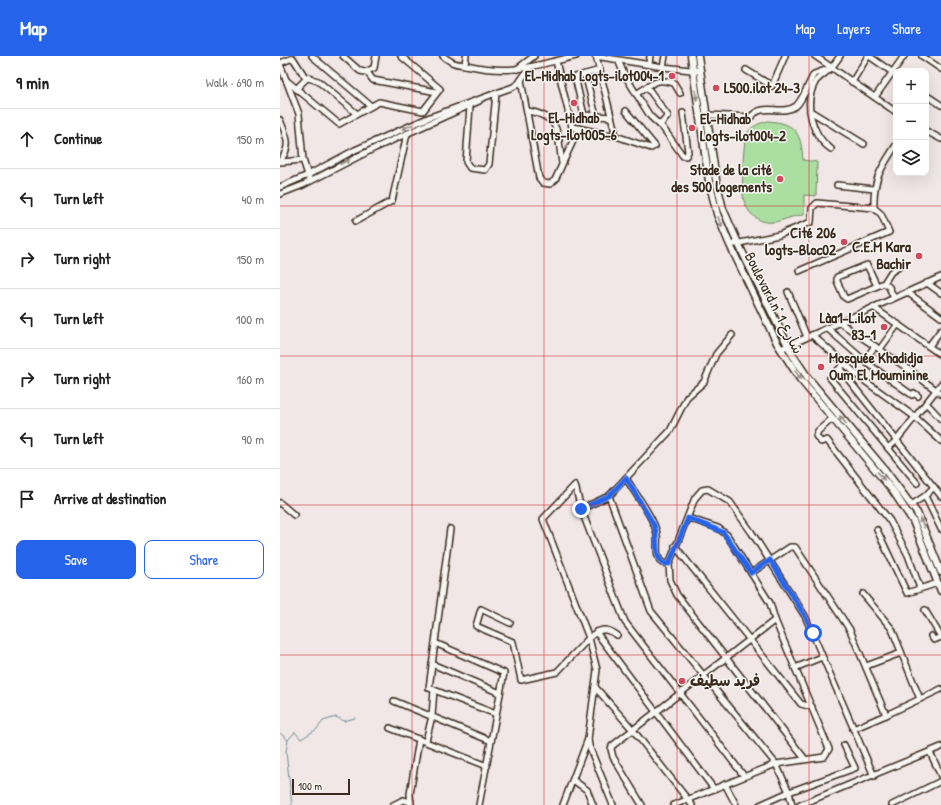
<!DOCTYPE html>
<html lang="en">
<head>
<meta charset="utf-8">
<style>
  :root { --surface:#fff; --page:#f6f6f6; --text:#222; --muted:#767676; --line:#e0e0e0; --accent:#2563eb }
  body { margin:0; font-family:"Patrick Hand","Playpen Sans Arabic",sans-serif; background:var(--page); color:var(--text) }
  .controls { position:absolute; right:12px; top:12px; display:grid; overflow:hidden; border-radius:8px; box-shadow:0 4px 16px #0002 }
  .controls button { width:36px; height:36px; display:grid; place-items:center; padding:0; border:0; border-bottom:1px solid var(--line); background:var(--surface); color:var(--text); font:20px sans-serif }
  .scale { position:absolute; left:12px; bottom:10px; width:58px; box-sizing:border-box; padding-left:4px; border:2px solid #3b2a1e; border-top:0; font-size:11px; line-height:14px; white-space:nowrap; color:#3b2a1e; -webkit-text-stroke:3px #f6f6f2; paint-order:stroke }
  .stop { position:absolute; width:12px; height:12px; margin:-9px; border:3px solid #2563eb; border-radius:50%; background:#fff }
  .stop.end { background:#2563eb; border-color:#fff; box-shadow:0 1px 4px #0008 }
  .list { margin:0; padding:0; list-style:none }
  h2 { display:flex; justify-content:space-between; align-items:center; height:52px; margin:0; padding:0 16px; font-size:17px }
  h2 small { font-size:13px; font-weight:400; color:var(--muted) }
  .list li { display:grid; grid-template-columns:26px 1fr auto; gap:12px; align-items:center; box-sizing:border-box; height:60px; padding:0 16px; border-top:1px solid var(--line) }
  .list b { display:block; font-size:15px; white-space:nowrap }
  .list em { font-size:13px; font-style:normal; color:var(--muted) }
  .actions { display:flex; gap:8px; padding:12px 16px }
  .actions a { flex:1; padding:9px 0; border:1px solid var(--accent); border-radius:8px; text-align:center; font-size:14px; color:var(--accent) }
  .actions .main { background:var(--accent); color:#fff }
  .icon { flex:none; width:22px; height:22px; fill:none; stroke:currentColor; stroke-width:2; stroke-linecap:round; stroke-linejoin:round }
  .map { position:relative; flex:none; width:661px; height:749px; overflow:hidden }
  header { display:flex; align-items:center; gap:24px; box-sizing:border-box; height:56px; padding:0 20px; background:var(--accent); color:#fff }
  header strong { font-size:19px }
  nav { display:flex; gap:22px; margin-inline-start:auto; font-size:14px }
  main { display:flex }
  aside { flex:1; background:var(--surface) }
  .map>svg:first-child { display:block }
</style>
</head>
<body>
<header>
<strong>Map</strong>
<nav><a>Map</a><a>Layers</a><a>Share</a></nav>
</header>
<main>
<aside>
<h2>9 min<small>Walk · 690 m</small></h2>
<ul class="list">
<li><svg class="icon" aria-label="ahead" viewBox="0 0 24 24"><path d="M12 20V5M6 11l6-6 6 6"/></svg><div><b>Continue</b></div><em>150 m</em></li>
<li><svg class="icon" aria-label="left" viewBox="0 0 24 24"><path d="M17 20v-9H6M10 6l-5 5 5 5"/></svg><div><b>Turn left</b></div><em>40 m</em></li>
<li><svg class="icon" aria-label="right" viewBox="0 0 24 24"><path d="M7 20v-9h11M14 6l5 5-5 5"/></svg><div><b>Turn right</b></div><em>150 m</em></li>
<li><svg class="icon" aria-label="left" viewBox="0 0 24 24"><path d="M17 20v-9H6M10 6l-5 5 5 5"/></svg><div><b>Turn left</b></div><em>100 m</em></li>
<li><svg class="icon" aria-label="right" viewBox="0 0 24 24"><path d="M7 20v-9h11M14 6l5 5-5 5"/></svg><div><b>Turn right</b></div><em>160 m</em></li>
<li><svg class="icon" aria-label="left" viewBox="0 0 24 24"><path d="M17 20v-9H6M10 6l-5 5 5 5"/></svg><div><b>Turn left</b></div><em>90 m</em></li>
<li><svg class="icon" aria-label="arrive" viewBox="0 0 24 24"><path d="M6 21V4h12l-3 4 3 4H6"/></svg><div><b>Arrive at destination</b></div></li>
</ul>
<div class="actions"><a class="main">Save</a><a>Share</a></div>
</aside>
<div class="map">
<svg width="661" height="749" viewBox="0 0 661 749">
  <rect width="100%" height="100%" fill="#f2e7e7"/>
  <filter id="ink" filterUnits="userSpaceOnUse"><feTurbulence type="fractalNoise" baseFrequency=".025" numOctaves="2"/><feDisplacementMap in="SourceGraphic" scale="8" xChannelSelector="R" yChannelSelector="G"/><feConvolveMatrix kernelMatrix="1 2 1 2 8 2 1 2 1" color-interpolation-filters="sRGB"/></filter>
  <g filter="url(#ink)">
    <!-- green -->
    <path fill="#abdfa1" stroke="#738460" d="M488 65C517 67 521 78 523 104L537 106 536 140 524 139V159C509 159 497 170 482 165 472 161 467 154 464 145 461 137 463 83 467 77 472 70 480 67 488 65Z"/>
    <g fill="none" stroke-linecap="round" stroke-linejoin="round">
      <!-- stream -->
      <g stroke="#698e98" stroke-width="1">
        <path d="M0 677 8 684 15 676 21 683 37 673 43 665 56 661 64 665 75 662"/>
        <path d="M8 684 6 696 12 749"/>
      </g>
      <defs>
        <g id="minor">
          <path d="M32 0 91 50"/>
          <path d="M63 0 80 15 85 16 94 12 96 0"/>
          <path d="M163 0C176 10 176 7 191 10 234 19 256 9 296 0"/>
          <path d="M315 0 383 11 420 15"/>
          <path d="M535 0 616 56"/>
          <path d="M589 0 615 18"/>
          <path d="M642 0 661 13"/>
          <path d="M338 4 344 18 370 60 383 72 403 100H406L408 96 403 57"/>
          <path d="M276 5 292 71 336 80 316 0"/>
          <path d="M0 7 13 2 25 21 38 25 77 58"/>
          <path d="M0 8 19 58 23 104 29 122"/>
          <path d="M369 8 370 0"/>
          <path d="M185 9 186 0"/>
          <path d="M383 11 385 0"/>
          <path d="M237 13 254 0"/>
          <path d="M320 14 295 21 304 59 331 61"/>
          <path d="M466 14 492 30 505 0"/>
          <path d="M87 16 93 24 157 36"/>
          <path d="M305 18 316 60"/>
          <path d="M6 24 59 68 99 46 143 55 160 33 121 0"/>
          <path d="M241 24 259 122 263 127 270 128 275 124 299 72"/>
          <path d="M572 26 588 0"/>
          <path d="M367 31C378 23 382 24 394 27L400 37"/>
          <path d="M16 33 28 21"/>
          <path d="M356 38 367 31 388 60 380 69"/>
          <path d="M646 39 661 49"/>
          <path d="M595 41 624 0"/>
          <path d="M190 50 186 106 190 112 205 114 209 108 216 38"/>
          <path d="M248 55C282 61 277 78 282 107"/>
          <path d="M530 55 584 88"/>
          <path d="M426 59 471 61C482 46 502 60 516 50 523 44 529 26 534 18L551 12"/>
          <path d="M0 64C7 81 12 90 0 105"/>
          <path d="M646 75 661 83"/>
          <path d="M336 80 371 92 375 90 346 55"/>
          <path d="M551 93C531 79 523 46 536 25 540 20 546 17 550 13 554 9 557 4 560 0"/>
          <path d="M0 106 23 104"/>
          <path d="M557 129 594 133"/>
          <path d="M0 131 28 119 75 94 150 61 233 31 239 27 249 12"/>
          <path d="M0 138 23 129 95 92 199 45"/>
          <path d="M76 165 112 145 127 78"/>
          <path d="M450 189 499 179 531 166 532 152 537 147 594 152C593 122 601 113 616 89"/>
          <path d="M519 215 609 176 601 158 594 152"/>
          <path d="M647 227 661 237"/>
          <path d="M597 230 587 209 557 221V225L564 241 567 243 604 227"/>
          <path d="M508 236 527 281"/>
          <path d="M627 236 661 261"/>
          <path d="M614 242 609 231 604 227 611 216 619 211"/>
          <path d="M593 251 661 299"/>
          <path d="M559 266 627 312 661 338"/>
          <path d="M547 272 587 307 632 339 634 337 638 340"/>
          <path d="M532 279 582 323 635 361 661 385"/>
          <path d="M649 290 661 274"/>
          <path d="M501 293 661 221"/>
          <path d="M600 293 618 268"/>
          <path d="M584 305 595 290"/>
          <path d="M562 310 550 322 637 427"/>
          <path d="M560 313 661 440"/>
          <path d="M646 347 661 363"/>
          <path d="M553 362 538 375 536 380 541 386 547 384 610 465 628 499 640 532"/>
          <path d="M608 392 616 385 661 328"/>
          <path d="M346 422C355 438 371 457 376 474 380 485 373 498 382 507L389 508"/>
          <path d="M654 431 645 440 661 473"/>
          <path d="M329 440 371 555 496 708 509 736 512 749"/>
          <path d="M0 447 14 459"/>
          <path d="M631 449 645 440"/>
          <path d="M301 453 345 566 464 720"/>
          <path d="M170 473 149 632 216 658"/>
          <path d="M597 474 627 537 658 527"/>
          <path d="M395 490 521 648 532 651"/>
          <path d="M471 517 510 491H515L570 574 606 659 573 673"/>
          <path d="M583 538 612 573 640 643 661 633"/>
          <path d="M645 554 661 581"/>
          <path d="M230 567 201 553 196 570 233 586 241 624 277 616 309 582 263 463 295 429 301 453 329 440 390 375 407 341 424 326 436 298 452 279"/>
          <path d="M316 576 434 733"/>
          <path d="M651 580 654 584 661 581"/>
          <path d="M155 587 224 617 199 749"/>
          <path d="M152 608 220 637"/>
          <path d="M586 610 621 597"/>
          <path d="M515 612 542 601"/>
          <path d="M315 631 353 674 412 749"/>
          <path d="M114 645 211 685"/>
          <path d="M606 659 640 643"/>
          <path d="M110 672 207 710"/>
          <path d="M146 685 152 660 154 634"/>
          <path d="M650 696 661 720"/>
          <path d="M525 703 397 539 390 524 389 508 415 442 422 434 428 433 450 446 472 477 525 560 594 720"/>
          <path d="M293 724 307 734 313 749"/>
          <path d="M445 728 456 749"/>
          <path d="M113 749 123 744 131 746"/>
          <path d="M131 749 130 738 139 683"/>
          <path d="M283 749 308 683"/>
          <path d="M333 749 309 690 308 683 317 614 309 582C319 573 325 571 337 579"/>
          <path d="M362 749 333 701 331 693 332 690 495 564"/>
          <path d="M394 749 496 708 544 701 549 693 495 564 490 547 447 479 438 472 408 462"/>
          <path d="M480 749 509 736 575 712 564 689"/>
          <path d="M520 749 661 691"/>
          <path d="M612 749 661 725"/>
        </g>
        <g id="major">
          <path d="M411 0 429 125 437 158 450 189 497 287 520 323 613 435 633 465 661 535"/>
          <path d="M418 0 436 124 443 153 458 187 512 298 528 322 605 414 637 457 661 516"/>
        </g>
      </defs>
      <!-- minor casing -->
      <use href="#minor" stroke="#3b2a1e" stroke-width="8"/>
      <!-- major casing -->
      <use href="#major" stroke="#3b2a1e" stroke-width="9"/>
      <!-- minor -->
      <use href="#minor" stroke="#f6f6f2" stroke-width="5"/>
      <!-- major -->
      <use href="#major" stroke="#f6f6f2" stroke-width="6"/>
    </g>
    <!-- one-way arrows -->
    <defs><path id="oneway-solid" d="M-6-.8H1V-3.2L6.5 0L1 3.2V.8H-6Z"/></defs>
    <g fill="#989088">
      <use href="#oneway-solid" transform="translate(416 39) rotate(82)"/>
      <use href="#oneway-solid" transform="translate(127 71) rotate(156)"/>
      <use href="#oneway-solid" transform="translate(65 106) rotate(-27)"/>
      <use href="#oneway-solid" transform="translate(440 166) rotate(69)"/>
      <use href="#oneway-solid" transform="translate(518 319) rotate(55)"/>
      <use href="#oneway-solid" transform="translate(563 364) rotate(-130)"/>
      <use href="#oneway-solid" transform="translate(601 420) rotate(50)"/>
      <use href="#oneway-solid" transform="translate(642 467) rotate(-115)"/>
    </g>
  </g>
  <g fill="none" stroke-linecap="round" stroke-linejoin="round" filter="url(#ink)">
    <!-- route -->
    <path stroke="#2563eb" stroke-width="5" d="M301 453 329 440 346 422 374 469C379 481 373 497 382 507L389 508 408 462 443 476 471 517 490 504 525 560 533 577"/>
  </g>
  <!-- grid -->
  <path fill="none" stroke="#d62828" stroke-width="1" stroke-opacity="0.55" d="M132 0V749M264 0V749M397 0V749M529 0V749M0 150H661M0 300H661M0 449H661M0 599H661"/>
  <!-- markers -->
  <g fill="#d1495b" stroke="#f6f6f2" stroke-width="1.5">
    <circle cx="392" cy="20" r="4"/>
    <circle cx="436" cy="32" r="4"/>
    <circle cx="294" cy="47" r="4"/>
    <circle cx="412" cy="72" r="4"/>
    <circle cx="500" cy="123" r="4"/>
    <circle cx="564" cy="186" r="4"/>
    <circle cx="639" cy="200" r="4"/>
    <circle cx="604" cy="271" r="4"/>
    <circle cx="541" cy="311" r="4"/>
    <circle cx="402" cy="625" r="4"/>
  </g>
  <g text-anchor="middle" stroke-width="3" stroke-linejoin="round" paint-order="stroke">
    <!-- poi labels -->
    <g font-size="15" font-weight="bold" fill="#3b2a1e" stroke="#f6f6f2" text-anchor="end">
      <text x="384" y="25">El-Hidhab Logts-ilot004-1</text>
      <text x="444" y="37" text-anchor="start">L500.ilot 24-3</text>
      <text x="294" y="67" text-anchor="middle">El-Hidhab<tspan x="294" dy="17">Logts-ilot005-6</tspan></text>
      <text x="420" y="68" text-anchor="start">El-Hidhab<tspan x="420" dy="17">Logts-ilot004-2</tspan></text>
      <text x="492" y="119">Stade de la cité<tspan x="492" dy="17">des 500 logements</tspan></text>
      <text x="556" y="182">Cité 206<tspan x="556" dy="17">logts-Bloc02</tspan></text>
      <text x="631" y="196">C.E.M Kara<tspan x="631" dy="17">Bachir</tspan></text>
      <text x="596" y="267">Làa1-L.ilot<tspan x="596" dy="17">83-1</tspan></text>
      <text x="549" y="307" text-anchor="start">Mosquée Khadidja<tspan x="549" dy="17">Oum El Mouminine</tspan></text>
      <text x="410" y="630" text-anchor="start">فريد سطيف</text>
    </g>
    <!-- street labels -->
    <g font-size="15" fill="#3b2a1e" stroke="#f6f6f2">
      <text transform="translate(494 247) rotate(63)" y="5">Boulevard n° شارع 1</text>
    </g>
  </g>
</svg>
<div class="controls">
<button>+</button>
<button>−</button>
<button><svg class="icon" aria-label="layers" viewBox="0 0 24 24"><path d="M12 4l9 5-9 5-9-5zM3 14l9 5 9-5"/></svg></button>
</div>
<div class="scale">100 m</div>
<div class="stop" style="left:533px;top:577px"></div>
<div class="stop end" style="left:301px;top:453px"></div>
</div>
</main>
</body>
</html>
